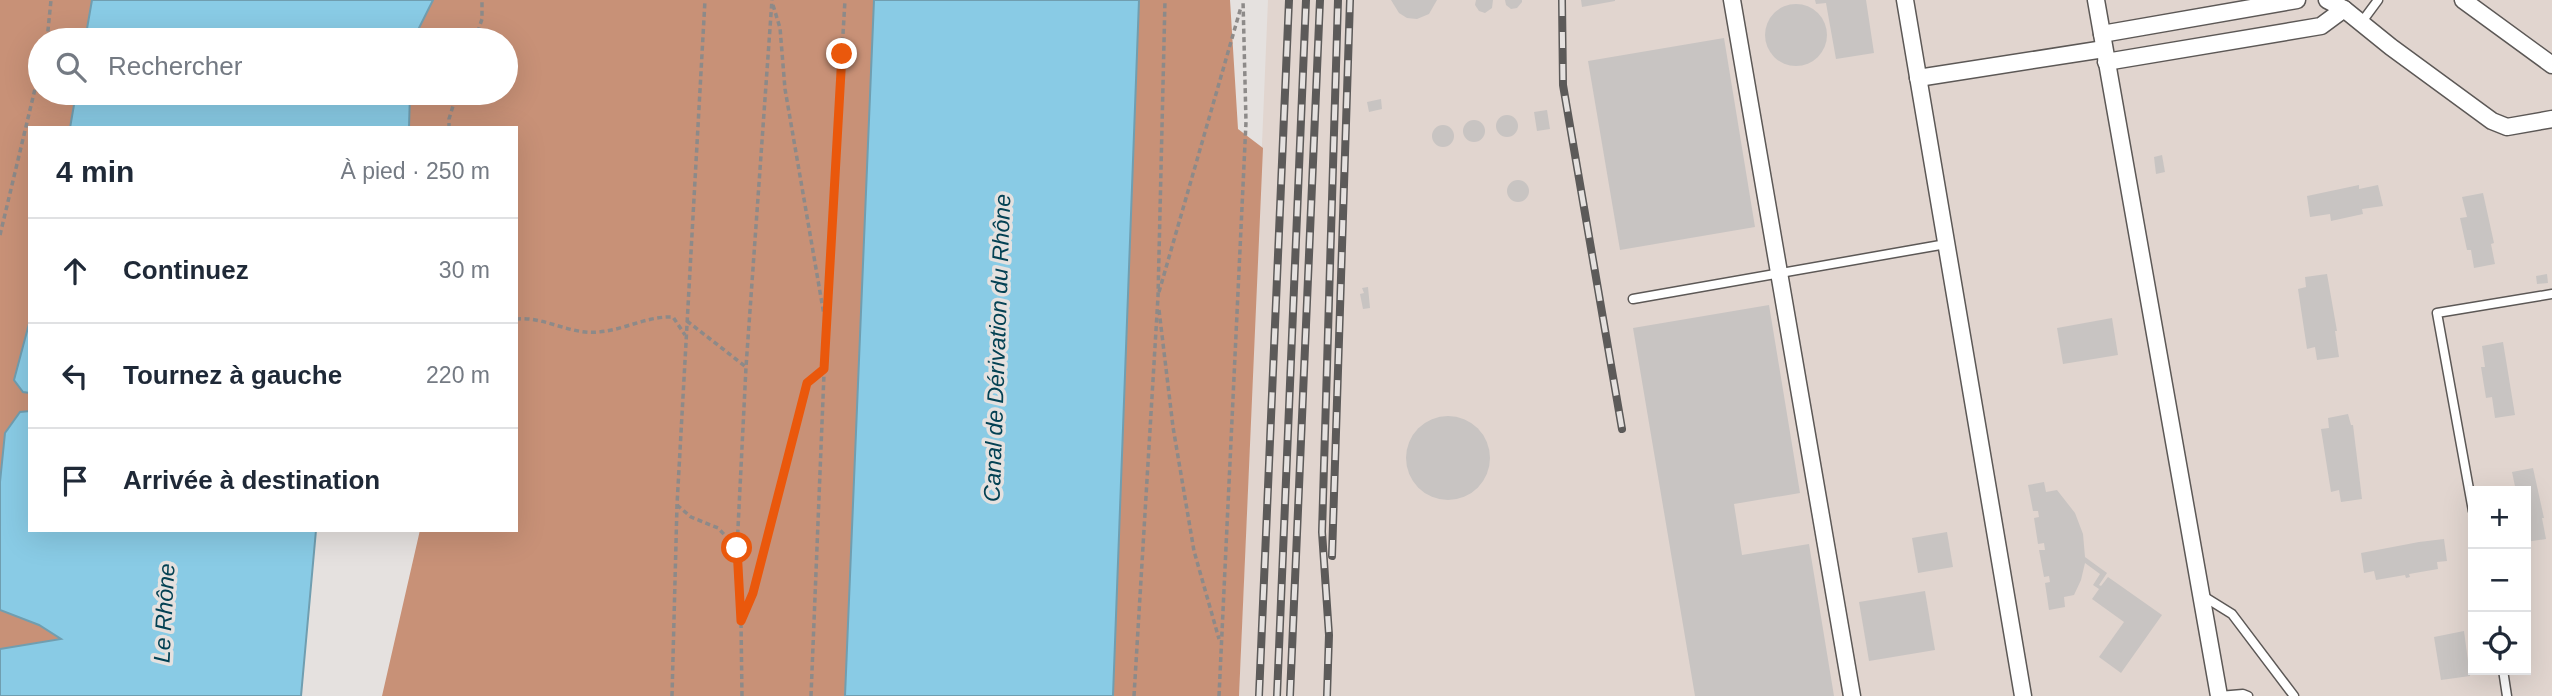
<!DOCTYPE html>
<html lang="fr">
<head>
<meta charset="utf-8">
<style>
  :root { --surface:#fff; --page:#f6f6f7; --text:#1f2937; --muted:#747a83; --line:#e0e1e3 }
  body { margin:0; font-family:Arial,sans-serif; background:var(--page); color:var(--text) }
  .controls { position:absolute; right:21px; bottom:21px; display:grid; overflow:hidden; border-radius:0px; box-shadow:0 7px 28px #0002 }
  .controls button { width:63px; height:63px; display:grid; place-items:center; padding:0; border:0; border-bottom:2px solid var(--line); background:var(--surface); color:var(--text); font:35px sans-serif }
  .stop { position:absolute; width:21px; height:21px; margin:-16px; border:5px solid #ea580c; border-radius:50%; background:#fff }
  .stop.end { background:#ea580c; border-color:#fff; box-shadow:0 2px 7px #0008 }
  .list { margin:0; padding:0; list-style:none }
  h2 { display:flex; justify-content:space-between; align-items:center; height:91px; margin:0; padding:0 28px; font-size:30px }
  h2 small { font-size:23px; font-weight:400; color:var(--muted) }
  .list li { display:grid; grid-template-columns:46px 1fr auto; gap:21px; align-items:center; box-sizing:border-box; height:105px; padding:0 28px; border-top:2px solid var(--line) }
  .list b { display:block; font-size:26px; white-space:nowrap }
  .list em { font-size:23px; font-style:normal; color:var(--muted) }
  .icon { flex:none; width:38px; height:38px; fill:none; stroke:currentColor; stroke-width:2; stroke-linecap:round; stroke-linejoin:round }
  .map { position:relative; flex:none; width:2552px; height:696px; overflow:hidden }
  .search { position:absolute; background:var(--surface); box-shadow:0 7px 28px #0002; left:28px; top:28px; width:490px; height:77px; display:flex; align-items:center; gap:18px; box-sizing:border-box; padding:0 24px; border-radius:38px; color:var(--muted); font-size:26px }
  .panel { position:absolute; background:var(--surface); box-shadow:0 7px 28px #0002; left:28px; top:126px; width:490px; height:406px; border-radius:0px }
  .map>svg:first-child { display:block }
</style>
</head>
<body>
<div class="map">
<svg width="2552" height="696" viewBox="0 0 2552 696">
  <rect width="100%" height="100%" fill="#e5e1df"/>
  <!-- built -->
  <path fill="#e1d5cf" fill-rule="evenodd" d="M1268 0H2552V696H1239ZM2473 491H2526V670H2473Z"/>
  <!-- forest -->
  <g fill="#c89177">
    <path d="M0 0H92L85 40H40V93H76L70 128H30V320L14 380 23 392 30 393V411L20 412 5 433 0 482Z"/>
    <path d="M433 0H874L845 696H382L420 530H516V128H409L410 93H506V40H413Z"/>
    <path d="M1139 0H1230L1238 129 1263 148 1239 696H1113Z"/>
    <path d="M0 610 39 625 61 639 0 649Z"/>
  </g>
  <!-- water -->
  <g fill="#89cbe5" stroke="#709eb0" stroke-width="2">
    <path d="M92 0H433L413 40H85Z"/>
    <path d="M874 0H1139L1113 696H845Z"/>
    <path d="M76 93H410L409 128H70Z"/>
    <path d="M30 320V393L23 392 14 380Z"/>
    <path d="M30 411V530H316L301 696H0V649L61 639 39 625 0 610V482L5 433 20 412Z"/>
  </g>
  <!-- building -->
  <g fill="#c8c4c2">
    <path d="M1391 0H1437L1429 14 1417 19 1407 18 1399 13Z"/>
    <path d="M1476 0H1493L1492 8 1485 13 1479 11 1475 5Z"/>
    <path d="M1505 0H1522V2L1517 8 1511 9 1506 5Z"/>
    <path d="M1581 0H1615V1L1582 7Z"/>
    <path d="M1815 0H1866L1874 53 1836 59 1826 3 1816 4Z"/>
    <circle cx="1796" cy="35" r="31"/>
    <path d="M1724 38 1755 227 1620 250 1588 61Z"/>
    <path d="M1381 99 1382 109 1369 112 1367 102Z"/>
    <path d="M1547 110 1550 129 1537 131 1534 112Z"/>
    <circle cx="1507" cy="126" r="11"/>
    <circle cx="1474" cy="131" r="11"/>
    <circle cx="1443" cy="136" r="11"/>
    <path d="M2162 155 2165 172 2156 174 2154 157Z"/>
    <circle cx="1518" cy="191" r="11"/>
    <path d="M2359 185V189L2378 185 2383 206 2362 209 2363 214 2331 221 2330 214 2310 217 2307 196Z"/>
    <path d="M2483 193 2494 243 2491 244 2495 264 2474 268 2471 250H2467L2460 218 2467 217 2462 197Z"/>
    <path d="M2327 274 2337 331H2335L2339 357 2317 360 2315 347 2307 349 2298 289 2306 287 2305 277Z"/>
    <path d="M2547 274 2548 283 2537 284 2536 276Z"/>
    <path d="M1368 287 1370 308 1363 309 1360 294 1364 293 1362 288Z"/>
    <path d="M1769 305 1800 493 1734 504 1742 555 1809 544 1834 696H1695L1633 328Z"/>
    <path d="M2112 318 2118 355 2063 364 2057 328Z"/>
    <path d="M2503 342 2515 415 2495 418 2492 397 2486 398 2481 367H2485L2482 346Z"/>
    <path d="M2348 414 2351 425H2353L2362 499 2341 502 2339 490 2331 492 2321 429 2329 428 2328 418Z"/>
    <circle cx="1448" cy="458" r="42"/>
    <path d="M2533 468 2544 518H2542L2546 539 2526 542V491H2516L2512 472Z"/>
    <path d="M2044 482 2046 492 2057 490 2075 513 2083 534 2085 557 2107 573 2099 585 2101 586 2108 577 2162 615 2121 673 2099 657 2124 622 2092 599 2099 589 2093 585 2100 574 2085 563 2081 580 2074 595 2064 597 2065 607 2049 610 2045 583 2050 582 2049 576 2044 577 2039 550H2045L2044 543 2038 544 2034 518 2039 517 2038 511H2033L2028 485Z"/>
    <path d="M1947 532 1953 567 1918 573 1912 538Z"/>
    <path d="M2444 539 2447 561 2437 562 2438 569 2409 574 2410 577 2406 578 2405 575 2376 580 2374 571 2364 573 2361 553 2419 542Z"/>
    <path d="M1925 591 1935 650 1869 661 1859 602Z"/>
    <path d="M2464 631 2470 676 2441 680 2434 637Z"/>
  </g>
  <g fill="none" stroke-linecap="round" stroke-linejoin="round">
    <defs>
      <g id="service">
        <path d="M2361 23 2378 0"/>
        <path d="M1633 299 1946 244"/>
        <path d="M2473 511 2437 313 2552 294"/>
        <path d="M2203 596 2232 614 2294 696"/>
        <path d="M2503 670 2507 696"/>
        <path d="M2219 696 2243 694 2248 696"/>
      </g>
      <g id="minor">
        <path d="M1732 0 1852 696"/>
        <path d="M1905 0 2023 696"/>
        <path d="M2096 0 2219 696"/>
        <path d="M2327 0 2344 9 2391 47 2492 121 2507 127 2552 119"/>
        <path d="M2463 0 2552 65"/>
        <path d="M2102 34 2297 0"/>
        <path d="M2106 62 2321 26 2344 9"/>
        <path d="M1918 78 2104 49"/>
      </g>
    </defs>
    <!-- service casing -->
    <use href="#service" stroke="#5c5856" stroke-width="11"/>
    <!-- minor casing -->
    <use href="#minor" stroke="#5c5856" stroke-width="19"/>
    <!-- path -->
    <g stroke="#8d8a89" stroke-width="3.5" stroke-dasharray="5 3.5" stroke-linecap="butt">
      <path d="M773 5 780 28 785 89 824 315"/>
      <path d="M47 40 51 0"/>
      <path d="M475 40 482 19V0"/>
      <path d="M449 128V119L457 93"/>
      <path d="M0 235 40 68"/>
      <path d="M1159 292 1241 7"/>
      <path d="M1159 310 1173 427 1194 551 1219 639"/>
      <path d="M516 319C544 316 570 335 598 332 625 330 646 316 673 317L685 335"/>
      <path d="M687 321 746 367"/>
      <path d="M677 505 691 517 718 528 737 548"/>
      <path d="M742 619 753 593 807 383 823 370"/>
      <path d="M672 696 677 505 705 0"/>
      <path d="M742 696 741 621 737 548 746 367 772 0"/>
      <path d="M811 696 826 324 845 0"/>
      <path d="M1134 696 1158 297 1165 0"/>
      <path d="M1219 696 1246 122 1243 0"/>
    </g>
    <!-- service -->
    <use href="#service" stroke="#fff" stroke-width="8"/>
    <!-- minor -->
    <use href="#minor" stroke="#fff" stroke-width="16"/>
    <defs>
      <g id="rail">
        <path d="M1562 0 1563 85 1622 429"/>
        <path d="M1332 556 1350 0"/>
        <path d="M1259 696 1289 0"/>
        <path d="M1277 696 1306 0"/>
        <path d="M1290 696 1320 0"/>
        <path d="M1327 696 1329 635 1322 532 1338 0"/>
      </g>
    </defs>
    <!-- rail casing -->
    <use href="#rail" stroke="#5c5a59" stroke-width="8"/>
    <!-- rail -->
    <use href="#rail" stroke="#e5e1df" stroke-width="5" stroke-dasharray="16" stroke-linecap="butt"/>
  </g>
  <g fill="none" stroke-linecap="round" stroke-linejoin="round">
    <!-- route -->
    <path stroke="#ea580c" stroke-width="9" d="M737 548 741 621 753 593 807 383 824 369 842 54"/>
  </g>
  <g text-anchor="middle" stroke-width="7" stroke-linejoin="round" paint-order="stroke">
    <!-- water labels -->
    <g font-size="23" font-style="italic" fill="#034153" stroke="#e5e1df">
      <text transform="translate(997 348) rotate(-88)" y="8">Canal de Dérivation du Rhône</text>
      <text transform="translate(164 613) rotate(-87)" y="8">Le Rhône</text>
    </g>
  </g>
</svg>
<div class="controls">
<button>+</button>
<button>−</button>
<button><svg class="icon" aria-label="locate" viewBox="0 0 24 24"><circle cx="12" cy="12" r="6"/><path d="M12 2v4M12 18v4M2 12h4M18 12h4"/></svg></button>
</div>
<div class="stop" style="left:737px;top:548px"></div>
<div class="stop end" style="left:842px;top:54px"></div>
<div class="search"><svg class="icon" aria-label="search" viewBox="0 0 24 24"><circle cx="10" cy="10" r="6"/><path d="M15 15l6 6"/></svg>Rechercher</div>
<section class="panel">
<h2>4 min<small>À pied · 250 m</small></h2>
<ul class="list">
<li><svg class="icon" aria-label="ahead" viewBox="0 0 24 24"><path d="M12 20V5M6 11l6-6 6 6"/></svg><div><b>Continuez</b></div><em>30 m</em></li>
<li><svg class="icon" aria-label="left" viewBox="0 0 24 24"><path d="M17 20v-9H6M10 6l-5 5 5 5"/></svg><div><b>Tournez à gauche</b></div><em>220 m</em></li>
<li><svg class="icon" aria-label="arrive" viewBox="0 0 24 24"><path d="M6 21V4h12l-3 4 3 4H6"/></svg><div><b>Arrivée à destination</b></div></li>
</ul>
</section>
</div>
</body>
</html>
